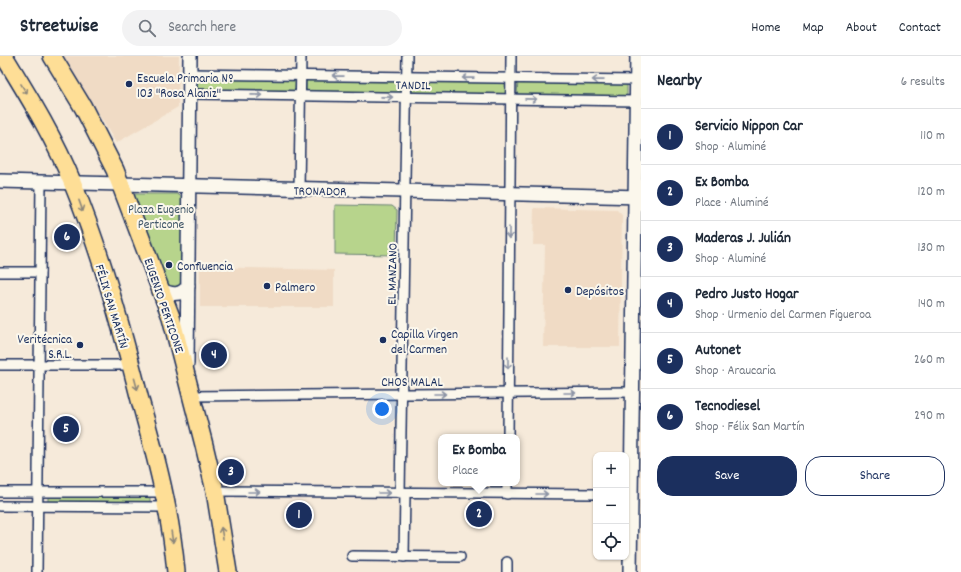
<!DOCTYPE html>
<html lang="en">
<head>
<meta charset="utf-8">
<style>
  :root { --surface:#fff; --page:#f2f2f3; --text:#1f2937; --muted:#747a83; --line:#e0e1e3; --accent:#1b2f5e }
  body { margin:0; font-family:Dekko,sans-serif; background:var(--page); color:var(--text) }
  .controls { position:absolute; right:12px; bottom:12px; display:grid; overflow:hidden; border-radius:8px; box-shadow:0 1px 3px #0004 }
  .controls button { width:36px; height:36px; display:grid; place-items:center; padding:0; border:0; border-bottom:1px solid var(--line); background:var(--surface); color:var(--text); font:20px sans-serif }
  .you { position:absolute; left:382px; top:353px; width:14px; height:14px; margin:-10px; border:3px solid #fff; border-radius:50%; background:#1a73e8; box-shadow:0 0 0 6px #1a73e833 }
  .badge { display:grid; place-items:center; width:26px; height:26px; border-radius:50%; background:var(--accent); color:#fff; font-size:13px; font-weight:700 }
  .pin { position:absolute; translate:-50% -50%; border:2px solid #fff; box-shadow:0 1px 4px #0006 }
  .popup { position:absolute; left:438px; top:378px; width:82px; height:52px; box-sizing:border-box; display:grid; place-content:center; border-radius:8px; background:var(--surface); filter:drop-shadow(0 1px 3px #0005); font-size:13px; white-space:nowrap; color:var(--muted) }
  .popup b { font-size:15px; color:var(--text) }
  .popup::after { content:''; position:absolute; left:50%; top:100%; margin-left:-8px; border:8px solid transparent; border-top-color:var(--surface) }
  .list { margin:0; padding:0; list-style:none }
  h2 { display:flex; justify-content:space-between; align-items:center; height:52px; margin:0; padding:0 16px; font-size:17px }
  h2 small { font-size:13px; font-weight:400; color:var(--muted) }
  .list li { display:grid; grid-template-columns:26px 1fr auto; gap:12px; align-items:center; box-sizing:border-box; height:56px; padding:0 16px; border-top:1px solid var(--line) }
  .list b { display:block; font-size:15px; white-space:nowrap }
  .list p { margin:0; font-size:13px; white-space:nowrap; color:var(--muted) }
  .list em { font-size:13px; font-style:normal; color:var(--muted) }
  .actions { display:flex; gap:8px; padding:12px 16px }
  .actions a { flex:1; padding:9px 0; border:1px solid var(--accent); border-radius:16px; text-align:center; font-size:14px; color:var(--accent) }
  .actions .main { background:var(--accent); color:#fff }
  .icon { flex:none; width:22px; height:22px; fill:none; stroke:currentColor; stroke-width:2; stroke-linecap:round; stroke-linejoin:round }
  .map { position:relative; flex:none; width:641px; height:516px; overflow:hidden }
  header { display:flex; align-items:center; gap:24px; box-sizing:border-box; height:56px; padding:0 20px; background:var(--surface); border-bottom:1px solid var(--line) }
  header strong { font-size:19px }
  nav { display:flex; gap:22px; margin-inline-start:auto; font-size:14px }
  .search { width:280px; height:36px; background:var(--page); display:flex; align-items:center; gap:10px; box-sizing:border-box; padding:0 14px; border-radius:22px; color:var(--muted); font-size:15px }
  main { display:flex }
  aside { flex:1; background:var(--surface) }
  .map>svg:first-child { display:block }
</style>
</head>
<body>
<header>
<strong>Streetwise</strong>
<div class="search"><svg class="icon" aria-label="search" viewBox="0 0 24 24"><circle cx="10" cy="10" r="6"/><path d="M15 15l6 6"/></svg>Search here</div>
<nav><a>Home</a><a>Map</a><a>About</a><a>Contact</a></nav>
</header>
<main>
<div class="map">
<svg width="641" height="516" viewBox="0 0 641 516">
  <rect width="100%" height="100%" fill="#f6eada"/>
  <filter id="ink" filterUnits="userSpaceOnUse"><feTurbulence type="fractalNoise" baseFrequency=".025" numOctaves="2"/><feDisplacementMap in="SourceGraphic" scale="8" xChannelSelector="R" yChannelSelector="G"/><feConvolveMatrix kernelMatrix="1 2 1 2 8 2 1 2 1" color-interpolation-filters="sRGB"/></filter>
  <g filter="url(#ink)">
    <!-- built -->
    <g fill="#f0dbc5">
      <path d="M63 0H179L178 51 116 87Z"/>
      <path d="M534 152 617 154 622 159 620 291H543L545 189H533Z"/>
      <path d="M200 211 334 214V251H200Z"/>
    </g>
    <!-- green -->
    <g fill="#b7d48c" stroke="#698275">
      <path d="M197 21 296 22 295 36 197 34Z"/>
      <path d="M306 23 402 24V37L306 36Z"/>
      <path d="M411 24 507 26V39L411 37Z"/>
      <path d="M518 25 627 28V41L517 39Z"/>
      <path d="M133 138H177L182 141 181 230 169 234Z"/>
      <path d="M335 149 392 150 397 154 396 199 335 198Z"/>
      <path d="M48 439 150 440V448L48 446Z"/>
    </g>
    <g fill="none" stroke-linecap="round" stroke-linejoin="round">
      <defs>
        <g id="street">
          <path d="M190 18 637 24"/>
          <path d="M190 38 636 45"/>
          <path d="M299 134 301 0"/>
          <path d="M0 216H40"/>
          <path d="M0 309H131"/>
          <path d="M192 340 632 336"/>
          <path d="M508 381 511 0"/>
          <path d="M215 435 596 438"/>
          <path d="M0 436H165"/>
          <path d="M400 437 407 0"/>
          <path d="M507 438V427"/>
          <path d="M0 450 167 451"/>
          <path d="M352 500 460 501"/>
          <path d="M404 501 405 437"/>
          <path d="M37 516 41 126"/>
          <path d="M507 516V506"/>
        </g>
        <g id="secondary">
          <path d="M0 125 641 141"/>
          <path d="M161 234C172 239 181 240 188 230"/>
          <path d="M187 308 190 0"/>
          <path d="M630 516 637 0"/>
        </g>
        <g id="highway">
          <path d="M4 0C29 41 55 83 73 128 101 196 122 273 140 344 156 401 171 457 176 516"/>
          <path d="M52 0 83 51 115 114 171 261 204 389 215 435 228 516"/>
        </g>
      </defs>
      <!-- street casing -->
      <use href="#street" stroke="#1b2f5e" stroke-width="12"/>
      <!-- secondary casing -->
      <use href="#secondary" stroke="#1b2f5e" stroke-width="16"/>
      <!-- highway casing -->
      <use href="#highway" stroke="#1b2f5e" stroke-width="20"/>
      <!-- street -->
      <use href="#street" stroke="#fbf7ec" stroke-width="9"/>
      <!-- secondary -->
      <use href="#secondary" stroke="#fbf7ec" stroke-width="13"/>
      <!-- highway -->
      <use href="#highway" stroke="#fede96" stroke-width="17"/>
    </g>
    <!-- one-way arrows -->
    <defs><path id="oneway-shaft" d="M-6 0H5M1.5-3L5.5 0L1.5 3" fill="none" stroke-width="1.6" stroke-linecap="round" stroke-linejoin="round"/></defs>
    <g stroke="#8b93a5">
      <use href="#oneway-shaft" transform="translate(338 20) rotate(-179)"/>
      <use href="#oneway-shaft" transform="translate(468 22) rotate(-179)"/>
      <use href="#oneway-shaft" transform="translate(598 24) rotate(-179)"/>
      <use href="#oneway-shaft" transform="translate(257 39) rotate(1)"/>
      <use href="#oneway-shaft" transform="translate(387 41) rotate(1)"/>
      <use href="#oneway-shaft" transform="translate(531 43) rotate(1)"/>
      <use href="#oneway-shaft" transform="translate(509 177) rotate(90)"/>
      <use href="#oneway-shaft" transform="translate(508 307) rotate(90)"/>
      <use href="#oneway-shaft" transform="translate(570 337)"/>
      <use href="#oneway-shaft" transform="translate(440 338)"/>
      <use href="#oneway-shaft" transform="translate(254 436)"/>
      <use href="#oneway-shaft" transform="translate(384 437)"/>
      <use href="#oneway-shaft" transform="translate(542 438)"/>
    </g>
    <g stroke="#8c867a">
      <use href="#oneway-shaft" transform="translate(24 33) rotate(59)"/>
      <use href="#oneway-shaft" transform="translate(81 150) rotate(70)"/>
      <use href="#oneway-shaft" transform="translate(136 328) rotate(75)"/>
      <use href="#oneway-shaft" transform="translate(222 477) rotate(-100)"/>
      <use href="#oneway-shaft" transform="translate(172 481) rotate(82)"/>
    </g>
  </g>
  <!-- markers -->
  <g fill="#1b2f5e" stroke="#fbf7ec" stroke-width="1.5">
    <circle cx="129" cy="28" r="4"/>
    <circle cx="169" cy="209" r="4"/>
    <circle cx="267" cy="230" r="4"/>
    <circle cx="568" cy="234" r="4"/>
    <circle cx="383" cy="284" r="4"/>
    <circle cx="80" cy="289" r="4"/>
  </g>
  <g text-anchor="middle" stroke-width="4" stroke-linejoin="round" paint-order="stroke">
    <!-- poi labels -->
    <g font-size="13" fill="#1b2f5e" stroke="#fbf7ec" text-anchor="start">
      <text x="137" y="26">Escuela Primaria Nº<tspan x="137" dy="15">103 "Rosa Alaniz"</tspan></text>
      <text x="177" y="214">Confluencia</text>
      <text x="275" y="235">Palmero</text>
      <text x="576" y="239">Depósitos</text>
      <text x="391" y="282">Capilla Virgen<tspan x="391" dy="15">del Carmen</tspan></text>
      <text x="72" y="287" text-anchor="end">Veritécnica<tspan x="72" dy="15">S.R.L.</tspan></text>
    </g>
    <!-- street labels -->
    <g font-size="13" fill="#1b2f5e" stroke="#fbf7ec">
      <text transform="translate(413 28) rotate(1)" y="5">TANDIL</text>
      <text transform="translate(320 134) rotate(1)" y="5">TRONADOR</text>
      <text transform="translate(391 218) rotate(-89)" y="5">EL MANZANO</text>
      <text transform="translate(165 249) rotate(71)" y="5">EUGENIO PERTICONE</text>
      <text transform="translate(113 250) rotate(73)" y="5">FÉLIX SAN MARTÍN</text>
      <text x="412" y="330">CHOS MALAL</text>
    </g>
    <!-- park labels -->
    <g font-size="13" fill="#42586a" stroke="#fbf7ec">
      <text x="161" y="157">Plaza Eugenio<tspan x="161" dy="15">Perticone</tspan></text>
    </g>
  </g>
</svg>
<div class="controls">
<button>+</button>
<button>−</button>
<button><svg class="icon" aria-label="locate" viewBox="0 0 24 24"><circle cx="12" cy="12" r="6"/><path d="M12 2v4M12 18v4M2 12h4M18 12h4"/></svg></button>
</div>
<div class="you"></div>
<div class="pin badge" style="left:299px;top:459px">1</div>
<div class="pin badge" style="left:479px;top:458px">2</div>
<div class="popup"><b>Ex Bomba</b>Place</div>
<div class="pin badge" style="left:231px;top:416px">3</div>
<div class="pin badge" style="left:214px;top:299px">4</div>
<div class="pin badge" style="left:66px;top:373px">5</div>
<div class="pin badge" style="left:67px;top:181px">6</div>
</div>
<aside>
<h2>Nearby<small>6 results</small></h2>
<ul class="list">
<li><span class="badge">1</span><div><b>Servicio Nippon Car</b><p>Shop · Aluminé</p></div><em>110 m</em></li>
<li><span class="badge">2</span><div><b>Ex Bomba</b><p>Place · Aluminé</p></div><em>120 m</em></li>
<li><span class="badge">3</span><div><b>Maderas J. Julián</b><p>Shop · Aluminé</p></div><em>130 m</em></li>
<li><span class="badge">4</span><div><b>Pedro Justo Hogar</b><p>Shop · Urmenio del Carmen Figueroa</p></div><em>140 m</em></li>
<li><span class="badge">5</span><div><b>Autonet</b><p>Shop · Araucaria</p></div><em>260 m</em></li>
<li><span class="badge">6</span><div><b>Tecnodiesel</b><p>Shop · Félix San Martín</p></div><em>290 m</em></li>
</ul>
<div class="actions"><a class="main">Save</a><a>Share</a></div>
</aside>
</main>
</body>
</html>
